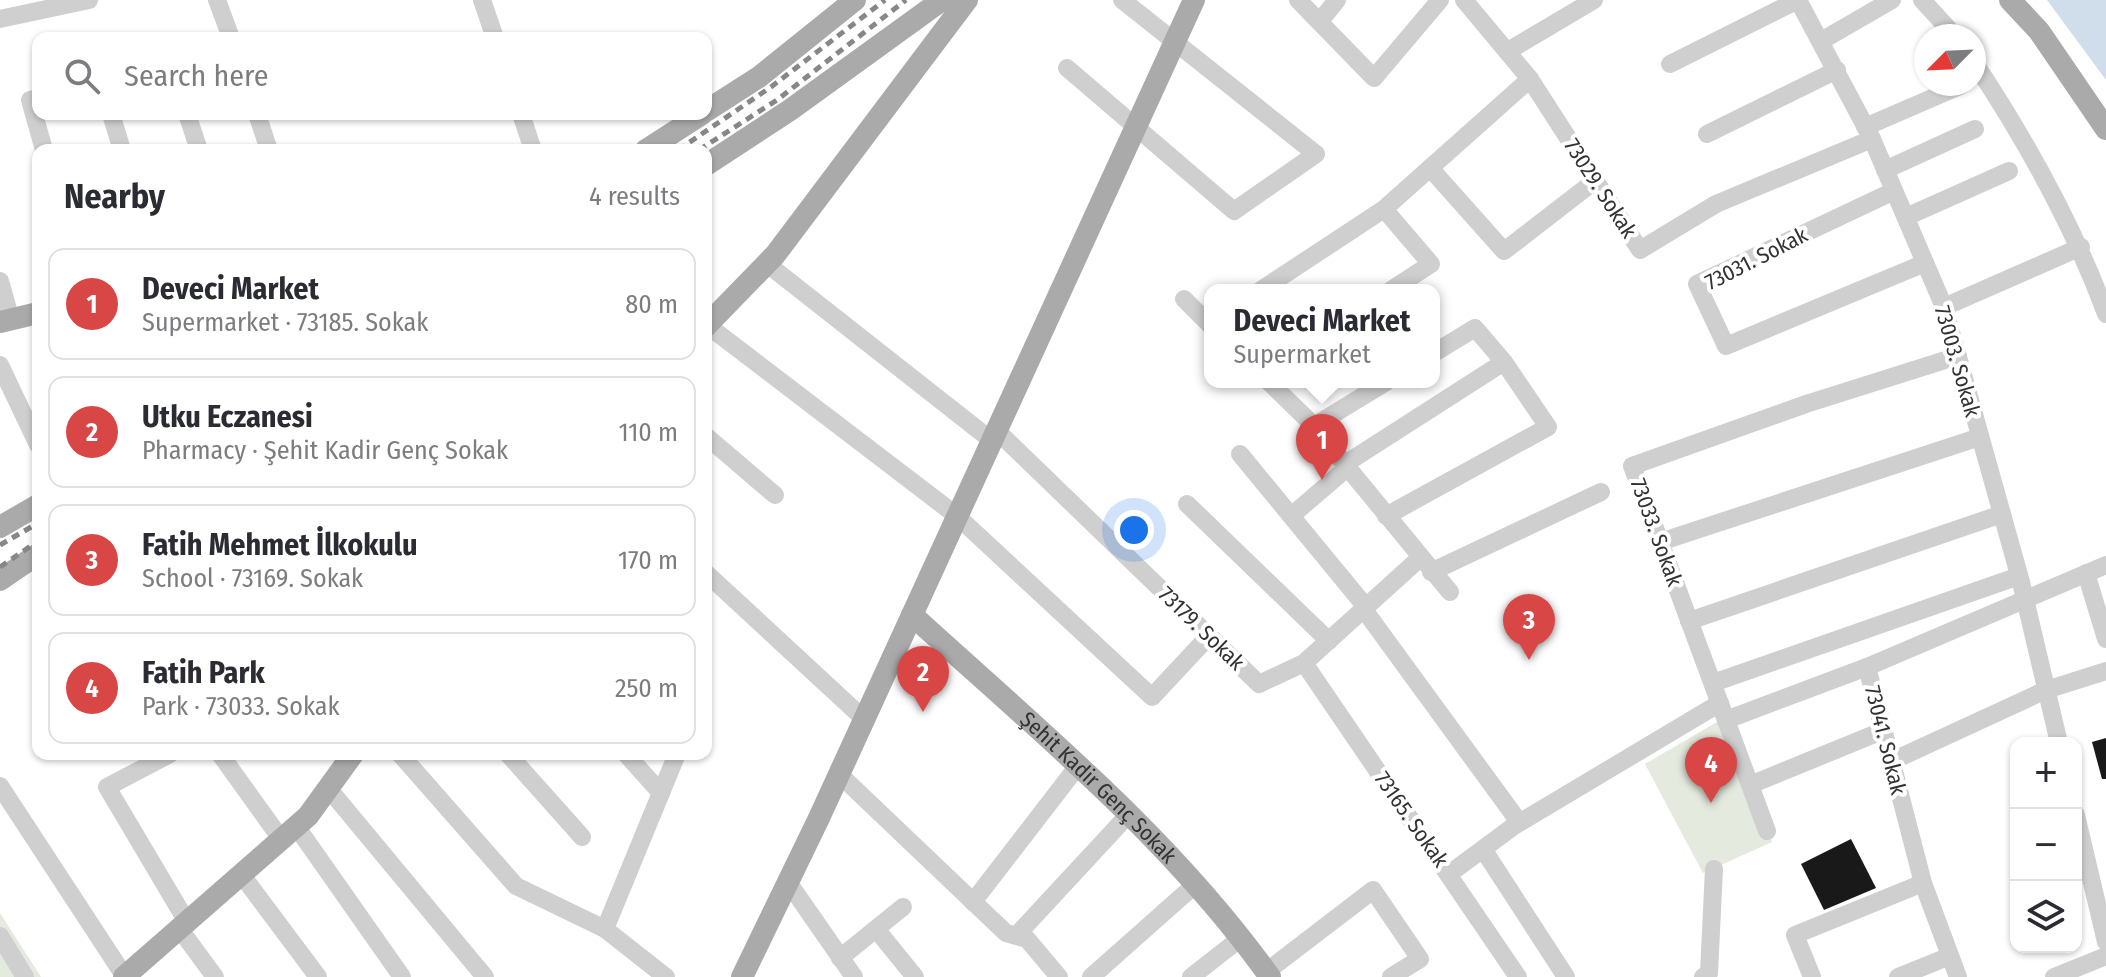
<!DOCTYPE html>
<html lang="en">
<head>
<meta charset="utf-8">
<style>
  :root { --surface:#fff; --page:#f2f2f3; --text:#2b2b33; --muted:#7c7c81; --line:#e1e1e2; --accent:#d84645 }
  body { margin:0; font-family:"Fira Sans Condensed",sans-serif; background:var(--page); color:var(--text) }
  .controls { position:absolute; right:24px; bottom:24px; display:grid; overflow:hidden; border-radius:16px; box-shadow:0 2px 6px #0004 }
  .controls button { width:72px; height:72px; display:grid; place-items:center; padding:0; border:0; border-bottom:2px solid var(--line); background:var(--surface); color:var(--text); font:40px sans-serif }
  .compass { position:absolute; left:1914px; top:24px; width:72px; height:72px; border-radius:50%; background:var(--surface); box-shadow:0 2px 6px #0004; rotate:246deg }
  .you { position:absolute; left:1134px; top:530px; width:28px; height:28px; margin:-20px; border:6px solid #fff; border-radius:50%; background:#1a73e8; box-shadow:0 0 0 12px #1a73e833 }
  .badge { display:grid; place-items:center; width:52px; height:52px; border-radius:50%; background:var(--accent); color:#fff; font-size:26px; font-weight:700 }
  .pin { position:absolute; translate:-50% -66px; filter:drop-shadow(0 2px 4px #0008) }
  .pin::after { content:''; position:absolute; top:42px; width:28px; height:24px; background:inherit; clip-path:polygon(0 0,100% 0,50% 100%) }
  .popup { position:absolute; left:1204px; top:284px; width:236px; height:104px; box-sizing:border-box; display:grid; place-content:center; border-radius:16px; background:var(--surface); filter:drop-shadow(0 2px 6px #0005); font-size:26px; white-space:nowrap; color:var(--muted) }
  .popup b { font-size:30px; color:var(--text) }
  .popup::after { content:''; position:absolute; left:50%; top:100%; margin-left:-16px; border:16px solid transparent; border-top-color:var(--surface) }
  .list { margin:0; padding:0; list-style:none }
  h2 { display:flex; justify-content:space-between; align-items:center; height:104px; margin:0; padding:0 32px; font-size:34px }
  h2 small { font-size:26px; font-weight:400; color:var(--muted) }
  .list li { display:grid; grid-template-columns:52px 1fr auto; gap:24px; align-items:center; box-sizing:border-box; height:112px; margin:0 16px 16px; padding:0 16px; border:2px solid var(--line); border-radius:16px }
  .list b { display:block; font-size:30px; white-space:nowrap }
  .list p { margin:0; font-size:26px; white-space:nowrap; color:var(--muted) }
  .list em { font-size:26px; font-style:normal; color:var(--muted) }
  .icon { flex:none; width:44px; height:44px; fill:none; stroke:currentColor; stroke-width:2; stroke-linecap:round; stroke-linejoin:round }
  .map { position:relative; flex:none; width:2106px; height:977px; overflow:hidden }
  .search { position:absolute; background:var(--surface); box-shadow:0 2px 6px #0004; left:32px; top:32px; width:680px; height:88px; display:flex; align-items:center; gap:20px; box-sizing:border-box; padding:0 28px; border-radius:16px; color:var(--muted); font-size:30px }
  .panel { position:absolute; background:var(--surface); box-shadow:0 2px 6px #0004; left:32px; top:144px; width:680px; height:616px; border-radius:16px }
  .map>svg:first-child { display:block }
</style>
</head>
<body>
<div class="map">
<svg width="2106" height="977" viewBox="0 0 2106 977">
  <rect width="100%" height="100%" fill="#fff"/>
  <!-- green -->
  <g fill="#e4eade">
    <path d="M1722 719 1772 842 1703 873 1645 764Z"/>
    <path d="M0 913 41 977H0Z"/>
  </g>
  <!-- water -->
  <path fill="#d0deeb" d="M2047 0H2106V80Z"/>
  <!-- building -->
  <g fill="#191919">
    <path d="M2106 738V779H2102L2092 742Z"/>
    <path d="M1851 839 1876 888 1824 910 1801 864Z"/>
  </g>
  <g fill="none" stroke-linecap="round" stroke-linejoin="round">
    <!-- minor -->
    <g stroke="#cfcfcf" stroke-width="18">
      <path d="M217 0 231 38"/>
      <path d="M482 0 495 38"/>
      <path d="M1298 0 1374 78 1440 0"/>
      <path d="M1464 0 1530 79 1640 250 1716 204 1872 139"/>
      <path d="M1798 0 1872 139 1944 307 2021 582 2059 743"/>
      <path d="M1922 0 1955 36"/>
      <path d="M0 19 89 0"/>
      <path d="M1320 21 1337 0"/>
      <path d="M1821 41 1892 0"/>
      <path d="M1508 51 1594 0"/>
      <path d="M1974 62C2027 142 2073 224 2106 314"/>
      <path d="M1670 64 1798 0"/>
      <path d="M1067 68 1234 211 1316 154 1122 0"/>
      <path d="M38 98 30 100 44 150"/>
      <path d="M111 114 122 150"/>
      <path d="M187 114 199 150"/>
      <path d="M257 114 269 150"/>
      <path d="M521 114 533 150"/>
      <path d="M1865 127 1960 86"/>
      <path d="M1707 134 1837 70"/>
      <path d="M1430 168 1504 251 1596 180"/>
      <path d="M1885 170 1975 129"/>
      <path d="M1894 191 1697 284 1726 346 1925 263"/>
      <path d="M1384 209 1431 264 1391 290"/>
      <path d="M1906 217 2009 171"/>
      <path d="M766 263 991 440"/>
      <path d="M0 281 11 320"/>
      <path d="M1261 290 1384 209 1530 79"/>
      <path d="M1184 299 1210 325"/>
      <path d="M1944 307 2081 247"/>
      <path d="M707 325 957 516 1152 697 1209 636"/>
      <path d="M0 365 38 445"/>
      <path d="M1269 382 1311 423 1450 592"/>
      <path d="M1314 426 1386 382"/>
      <path d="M996 430 1259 684 1304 663 1420 558"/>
      <path d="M706 436 775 495"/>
      <path d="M1240 454 1361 601 1365 611 1519 822"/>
      <path d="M1345 464 1504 362"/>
      <path d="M1187 504 1329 641"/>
      <path d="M1291 516 1347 468"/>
      <path d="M1386 516 1548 427 1504 362 1475 328 1434 353"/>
      <path d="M1660 542 1980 437"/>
      <path d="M1431 572 1601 492"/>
      <path d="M706 573 864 719"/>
      <path d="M2086 573 2106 639"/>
      <path d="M1689 621 2002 514"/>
      <path d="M1304 663 1518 977"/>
      <path d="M1713 683 2019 576"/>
      <path d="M1726 720 1867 667"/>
      <path d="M170 754 107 787 187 922"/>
      <path d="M220 754 281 839"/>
      <path d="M400 754 516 886 605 929"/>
      <path d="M508 754 582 837"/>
      <path d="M626 754 661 793"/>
      <path d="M1890 762 2046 690 2106 671"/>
      <path d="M839 774 1006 933 1027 939 1059 977"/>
      <path d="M1750 785 1882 731"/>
      <path d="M0 786 125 977"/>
      <path d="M328 788 485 977"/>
      <path d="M2076 815 2106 942"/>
      <path d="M296 826 402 977"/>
      <path d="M1767 831 1632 466 1806 404 1958 356"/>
      <path d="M1483 849 1566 977"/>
      <path d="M241 874 318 977"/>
      <path d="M1449 874 1514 826 1720 703"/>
      <path d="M788 882 854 977"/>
      <path d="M973 902 1077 767"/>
      <path d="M179 928 215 977"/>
      <path d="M876 929 915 977"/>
      <path d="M0 936 25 977"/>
      <path d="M1016 936 1129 814"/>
      <path d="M840 958 903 907"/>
      <path d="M1266 972 1373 890 1420 959 1391 977"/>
      <path d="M666 977 605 929 677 754"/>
      <path d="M1091 977 1197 883"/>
      <path d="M1191 977 1242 937"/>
      <path d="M1703 977 1709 973 1714 869"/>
      <path d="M1812 977 1795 935 1923 883"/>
      <path d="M1898 977 1950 956"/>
      <path d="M1958 977 1923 883 1867 667 2106 565"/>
      <path d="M2054 977 2106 956"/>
    </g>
    <!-- major -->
    <g stroke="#aaa" stroke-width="22">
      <path d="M2010 0 2039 31 2106 129"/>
      <path d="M706 111 759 77 855 0"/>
      <path d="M646 150 702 114"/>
      <path d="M706 165 790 110 942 0"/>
      <path d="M0 322 38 313"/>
      <path d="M706 326 775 255 967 0"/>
      <path d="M0 527 38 505"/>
      <path d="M0 580 38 554"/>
      <path id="s1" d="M912 615C1037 729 1171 838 1270 977"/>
      <path d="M124 977 308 816 353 754"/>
      <path d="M742 977 819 818 1194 0"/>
    </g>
    <!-- rail -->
    <g stroke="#878787" stroke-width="5" stroke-dasharray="8 6" stroke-linecap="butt">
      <path d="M678 150 771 87 885 0"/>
      <path d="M699 150 777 100 906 0"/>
      <path d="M0 545 38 523"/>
      <path d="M0 567 38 541"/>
    </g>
  </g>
  <g text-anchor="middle" stroke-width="8" stroke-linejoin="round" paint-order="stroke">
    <!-- street labels -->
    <g font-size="22" fill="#323232" stroke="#fff">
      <text transform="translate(1601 188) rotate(57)" y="8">73029. Sokak</text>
      <text transform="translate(1756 258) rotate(-27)" y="8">73031. Sokak</text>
      <text transform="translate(1958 361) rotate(74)" y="8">73003. Sokak</text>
      <text transform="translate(1657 532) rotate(70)" y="8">73033. Sokak</text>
      <text transform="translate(1202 628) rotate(44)" y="8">73179. Sokak</text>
      <text transform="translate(1886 740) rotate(76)" y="8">73041. Sokak</text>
      <text dy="8" stroke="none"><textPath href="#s1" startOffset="254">Şehit Kadir Genç Sokak</textPath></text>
      <text transform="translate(1412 819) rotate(55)" y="8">73165. Sokak</text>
    </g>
  </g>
</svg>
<div class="controls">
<button>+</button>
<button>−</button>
<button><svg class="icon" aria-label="layers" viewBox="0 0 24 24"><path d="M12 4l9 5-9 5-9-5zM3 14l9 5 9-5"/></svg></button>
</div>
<svg class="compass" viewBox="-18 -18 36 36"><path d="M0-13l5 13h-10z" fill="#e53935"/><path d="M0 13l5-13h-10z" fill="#7c7c81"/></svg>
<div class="you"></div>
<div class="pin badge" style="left:1322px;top:480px">1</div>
<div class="popup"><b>Deveci Market</b>Supermarket</div>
<div class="pin badge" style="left:923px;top:712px">2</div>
<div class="pin badge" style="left:1529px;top:660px">3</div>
<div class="pin badge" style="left:1711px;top:803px">4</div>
<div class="search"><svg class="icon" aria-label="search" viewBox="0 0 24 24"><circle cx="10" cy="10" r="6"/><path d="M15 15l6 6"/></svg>Search here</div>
<section class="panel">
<h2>Nearby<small>4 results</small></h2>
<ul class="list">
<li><span class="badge">1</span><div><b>Deveci Market</b><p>Supermarket · 73185. Sokak</p></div><em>80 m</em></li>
<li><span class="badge">2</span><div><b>Utku Eczanesi</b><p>Pharmacy · Şehit Kadir Genç Sokak</p></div><em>110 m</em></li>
<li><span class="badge">3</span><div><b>Fatih Mehmet İlkokulu</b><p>School · 73169. Sokak</p></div><em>170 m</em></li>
<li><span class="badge">4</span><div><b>Fatih Park</b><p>Park · 73033. Sokak</p></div><em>250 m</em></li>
</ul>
</section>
</div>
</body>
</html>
